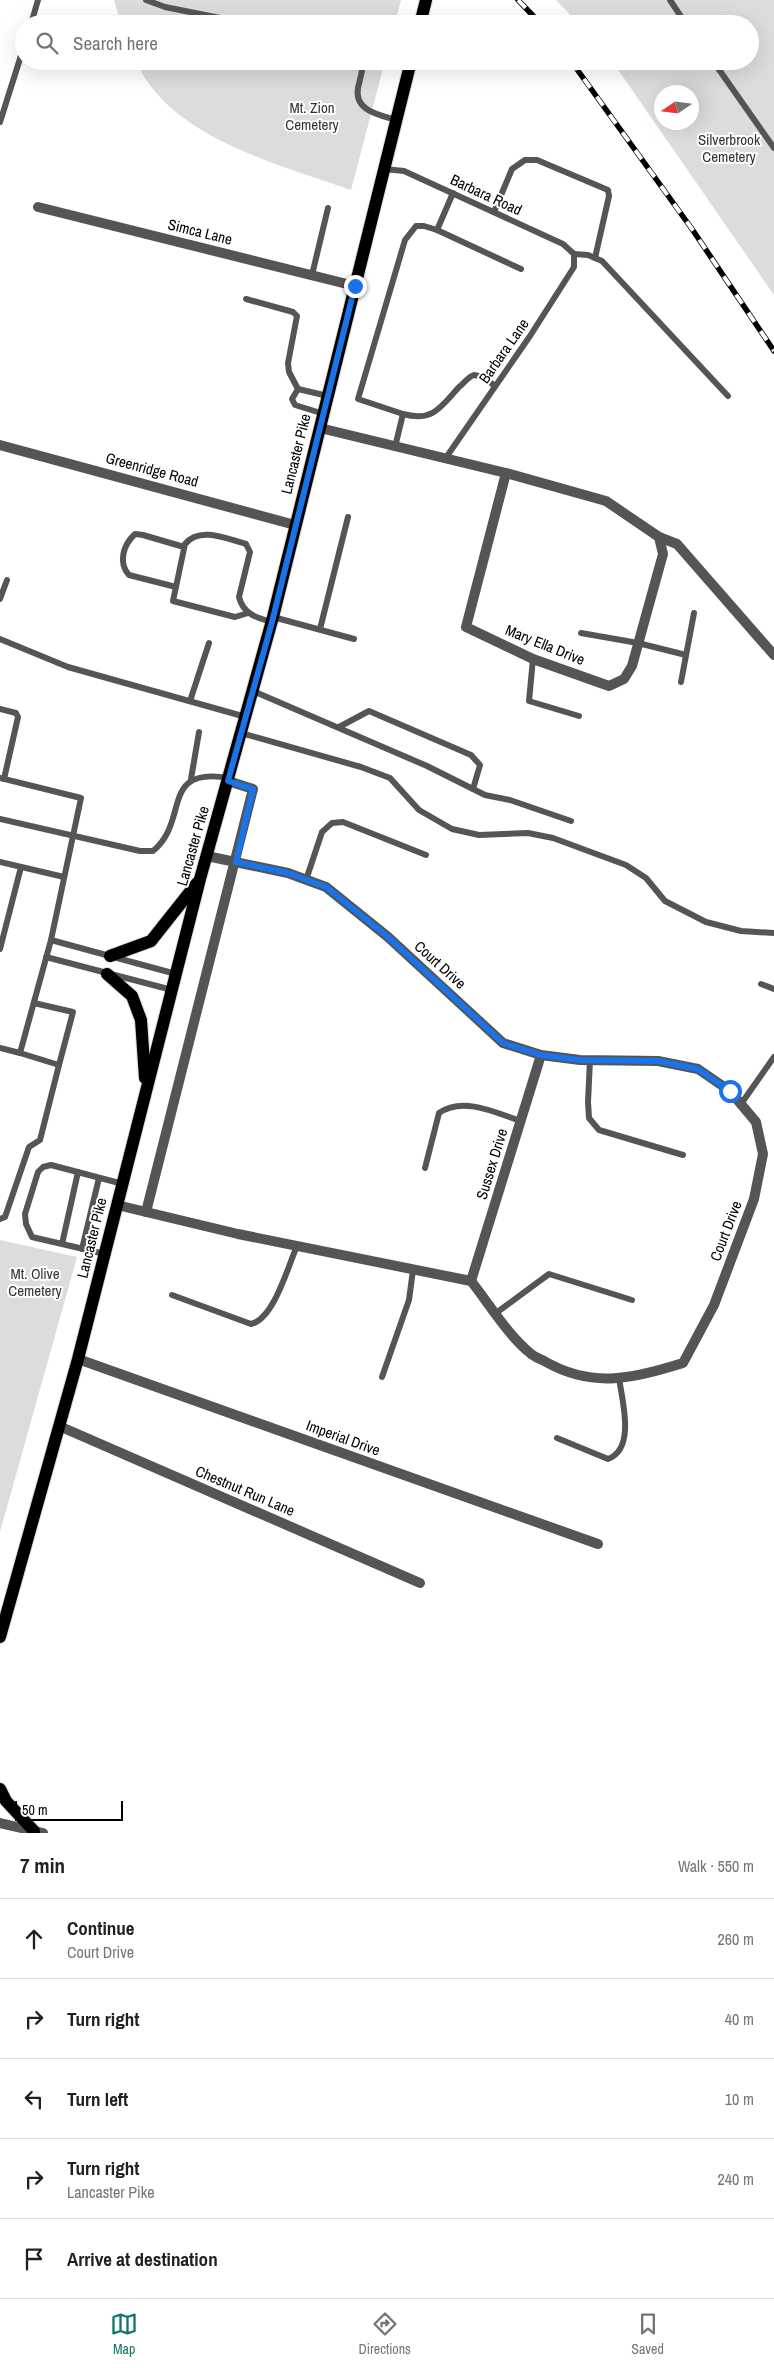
<!DOCTYPE html>
<html lang="en">
<head>
<meta charset="utf-8">
<style>
  :root { --surface:#fff; --page:#f6f6f6; --text:#202124; --muted:#757577; --line:#e0e0e0; --accent:#0f766e }
  body { margin:0; font-family:"Archivo Narrow",sans-serif; background:var(--page); color:var(--text) }
  .compass { position:absolute; left:654px; top:85px; width:45px; height:45px; border-radius:50%; background:var(--surface); box-shadow:0 5px 20px #0002; rotate:257deg }
  .scale { position:absolute; left:15px; bottom:12px; width:108px; box-sizing:border-box; padding-left:5px; border:2px solid #000; border-top:0; font-size:14px; line-height:18px; white-space:nowrap; color:#000; -webkit-text-stroke:4px #fff; paint-order:stroke }
  .stop { position:absolute; width:15px; height:15px; margin:-11px; border:4px solid #1a73e8; border-radius:50%; background:#fff }
  .stop.end { background:#1a73e8; border-color:#fff; box-shadow:0 1px 5px #0008 }
  .list { margin:0; padding:0; list-style:none }
  h2 { display:flex; justify-content:space-between; align-items:center; height:65px; margin:0; padding:0 20px; font-size:21px }
  h2 small { font-size:16px; font-weight:400; color:var(--muted) }
  .list li { display:grid; grid-template-columns:32px 1fr auto; gap:15px; align-items:center; box-sizing:border-box; height:80px; padding:0 20px; border-top:1px solid var(--line) }
  .list b { display:block; font-size:19px; white-space:nowrap }
  .list p { margin:0; font-size:16px; white-space:nowrap; color:var(--muted) }
  .list em { font-size:16px; font-style:normal; color:var(--muted) }
  .icon { flex:none; width:28px; height:28px; fill:none; stroke:currentColor; stroke-width:2; stroke-linecap:round; stroke-linejoin:round }
  .map { position:relative; flex:none; width:774px; height:1833px; overflow:hidden }
  .search { position:absolute; background:var(--surface); box-shadow:0 5px 20px #0002; left:15px; right:15px; top:15px; height:55px; display:flex; align-items:center; gap:12px; box-sizing:border-box; padding:0 18px; border-radius:28px; color:var(--muted); font-size:19px }
  .sheet { height:465px; background:var(--surface) }
  nav { display:flex; justify-content:space-around; align-items:center; box-sizing:border-box; height:70px; border-top:1px solid var(--line); background:var(--surface); font-size:14px; color:var(--muted) }
  nav a { display:grid; justify-items:center; gap:2px }
  nav .on { color:var(--accent) }
  .map>svg:first-child { display:block }
</style>
</head>
<body>
<div class="map">
<svg width="774" height="1833" viewBox="0 0 774 1833">
  <rect width="100%" height="100%" fill="#fff"/>
  <!-- green -->
  <g fill="#dcdcdc" fill-rule="evenodd">
    <path d="M114 0H401L395 24H121Z"/>
    <path d="M556 0H774V295L612 61H750V24H579ZM662 92H692V122H662Z"/>
    <path d="M136 61H385L351 190C279 164 169 138 136 61Z"/>
    <path d="M0 1240 77 1257 0 1532Z"/>
  </g>
  <g fill="none" stroke-linecap="round" stroke-linejoin="round">
    <defs>
      <g id="primary">
        <path d="M420 24 426 0"/>
        <path d="M110 956 151 941 197 883"/>
        <path d="M107 974 132 996 141 1020 145 1078"/>
        <path d="M0 1637 78 1359 200 879 273 617 411 61"/>
        <path d="M0 1789 6 1801 34 1831"/>
      </g>
    </defs>
    <!-- primary casing -->
    <use href="#primary" stroke="#dbdbdb" stroke-width="14"/>
    <!-- service -->
    <g stroke="#555" stroke-width="6">
      <path d="M146 0 165 7 250 24"/>
      <path d="M670 0 686 24"/>
      <path d="M31 24 38 0"/>
      <path d="M363 61C363 70 360 79 358 88 354 111 380 115 396 120"/>
      <path d="M713 61 774 148"/>
      <path d="M0 122 24 46"/>
      <path d="M384 169 404 171 563 244 574 254"/>
      <path d="M453 193 437 230 521 269"/>
      <path d="M494 212 512 169 525 160H537L608 190 609 196 595 258"/>
      <path d="M574 254 588 255 602 261 728 396"/>
      <path d="M312 275 328 208"/>
      <path d="M246 299 293 312 297 316 288 363 289 372 298 389"/>
      <path d="M324 414 295 405 292 399 298 389 328 396"/>
      <path d="M403 414C433 422 440 408 459 387 464 383 468 377 474 375L483 377 495 386"/>
      <path d="M395 447 403 414 358 399 405 240 416 226H424L437 230"/>
      <path d="M445 459 530 336 574 267V254"/>
      <path d="M176 587 129 575C118 563 123 545 135 534L143 535 184 547"/>
      <path d="M0 599 7 580"/>
      <path d="M248 613 235 617 173 601 185 544C200 526 227 539 246 544L250 552 239 597C243 614 257 618 272 622"/>
      <path d="M273 617 354 639"/>
      <path d="M320 629 348 517"/>
      <path d="M581 633 638 643 686 655"/>
      <path d="M0 639 68 667 246 717"/>
      <path d="M533 659 529 701 579 716"/>
      <path d="M681 682 694 613"/>
      <path d="M253 691 427 766 485 795 510 800 571 821"/>
      <path d="M190 701 209 643"/>
      <path d="M0 709 16 713 18 717 4 779"/>
      <path d="M339 727 369 711 471 755 480 765 473 789"/>
      <path d="M241 733 361 767 390 778 419 810 452 829 479 835 528 833 553 838 626 865 646 878 665 901 706 922 741 931 774 933"/>
      <path d="M0 778 81 798 51 940 20 1053 59 1065 40 1140 29 1147 5 1217 0 1219"/>
      <path d="M191 779 199 732"/>
      <path d="M0 819 140 851H153C190 821 159 766 229 778"/>
      <path d="M0 862 64 877"/>
      <path d="M306 880 322 832 332 823 343 822 426 855"/>
      <path d="M51 940 176 974"/>
      <path d="M0 949 21 867"/>
      <path d="M46 957 172 990"/>
      <path d="M761 984 774 989"/>
      <path d="M34 1003 73 1012 59 1065"/>
      <path d="M0 1048 20 1053"/>
      <path d="M590 1060 588 1102 589 1118 599 1130 683 1155"/>
      <path d="M741 1104 774 1057"/>
      <path d="M425 1168 439 1113C463 1096 496 1113 521 1121"/>
      <path d="M62 1244 78 1172"/>
      <path d="M82 1249 99 1178"/>
      <path d="M105 1254 32 1237 26 1224 25 1214 38 1172 43 1167 51 1165 123 1184"/>
      <path d="M172 1295 251 1324C274 1319 288 1266 297 1246"/>
      <path d="M496 1313 549 1274 632 1300"/>
      <path d="M382 1377 409 1300 413 1270"/>
      <path d="M557 1438 608 1459C636 1449 622 1400 619 1378"/>
    </g>
    <!-- minor -->
    <g stroke="#555" stroke-width="10">
      <path d="M38 207 355 286"/>
      <path d="M320 428 506 473"/>
      <path d="M0 445 295 525"/>
      <path d="M506 473 606 501 659 537 663 554 632 666 624 679 609 686 533 659 466 627Z"/>
      <path d="M659 537 677 544 774 655"/>
      <path d="M117 1205 238 1234 471 1281C490 1305 507 1334 530 1353 534 1357 541 1359 546 1362 594 1389 634 1378 683 1363L714 1305 754 1199 763 1154 756 1122 730 1091 698 1069 658 1061 580 1060 541 1055 503 1043 388 937 326 887 288 873 207 856"/>
      <path d="M146 1212 253 789 228 781"/>
      <path d="M471 1281 541 1055"/>
      <path d="M78 1359 598 1544"/>
      <path d="M59 1426 420 1583"/>
    </g>
    <!-- tertiary -->
    <path stroke="#555" stroke-width="10" d="M0 1823 43 1833"/>
    <!-- primary -->
    <use href="#primary" stroke="#000" stroke-width="12"/>
    <defs>
      <g id="rail">
        <path d="M518 0 541 24"/>
        <path d="M571 61 692 229 774 351"/>
      </g>
    </defs>
    <!-- rail casing -->
    <use href="#rail" stroke="#000" stroke-width="5.5"/>
    <!-- rail -->
    <use href="#rail" stroke="#fff" stroke-width="4" stroke-dasharray="11" stroke-linecap="butt"/>
  </g>
  <g fill="none" stroke-linecap="round" stroke-linejoin="round">
    <!-- route -->
    <path stroke="#1a73e8" stroke-width="6" d="M355 286 272 622 228 781 253 789 236 862 288 873 326 887 388 937 503 1043 541 1055 580 1060 658 1061 698 1069 730 1091"/>
  </g>
  <g text-anchor="middle" stroke-width="4" stroke-linejoin="round" paint-order="stroke">
    <!-- park labels -->
    <g font-size="15" fill="#333" stroke="#fff">
      <text x="312" y="113">Mt. Zion<tspan x="312" dy="17">Cemetery</tspan></text>
      <text x="729" y="145">Silverbrook<tspan x="729" dy="17">Cemetery</tspan></text>
      <text x="35" y="1279">Mt. Olive<tspan x="35" dy="17">Cemetery</tspan></text>
    </g>
    <!-- street labels -->
    <g font-size="15" fill="#000" stroke="#fff">
      <text transform="translate(486 195) rotate(25)" y="5">Barbara Road</text>
      <text transform="translate(200 232) rotate(14)" y="5">Simca Lane</text>
      <text transform="translate(504 351) rotate(-55)" y="5">Barbara Lane</text>
      <text transform="translate(296 454) rotate(-76)" y="5">Lancaster Pike</text>
      <text transform="translate(152 470) rotate(15)" y="5">Greenridge Road</text>
      <text transform="translate(545 645) rotate(22)" y="5">Mary Ella Drive</text>
      <text transform="translate(193 846) rotate(-74)" y="5">Lancaster Pike</text>
      <text transform="translate(440 965) rotate(42)" y="5">Court Drive</text>
      <text transform="translate(492 1164) rotate(-73)" y="5">Sussex Drive</text>
      <text transform="translate(726 1231) rotate(-69)" y="5">Court Drive</text>
      <text transform="translate(92 1238) rotate(-76)" y="5">Lancaster Pike</text>
      <text transform="translate(343 1438) rotate(20)" y="5">Imperial Drive</text>
      <text transform="translate(245 1491) rotate(23)" y="5">Chestnut Run Lane</text>
    </g>
  </g>
</svg>
<svg class="compass" viewBox="-18 -18 36 36"><path d="M0-13l5 13h-10z" fill="#e53935"/><path d="M0 13l5-13h-10z" fill="#757577"/></svg>
<div class="scale">50 m</div>
<div class="stop" style="left:730px;top:1091px"></div>
<div class="stop end" style="left:355px;top:286px"></div>
<div class="search"><svg class="icon" aria-label="search" viewBox="0 0 24 24"><circle cx="10" cy="10" r="6"/><path d="M15 15l6 6"/></svg>Search here</div>
</div>
<section class="sheet">
<h2>7 min<small>Walk · 550 m</small></h2>
<ul class="list">
<li><svg class="icon" aria-label="ahead" viewBox="0 0 24 24"><path d="M12 20V5M6 11l6-6 6 6"/></svg><div><b>Continue</b><p>Court Drive</p></div><em>260 m</em></li>
<li><svg class="icon" aria-label="right" viewBox="0 0 24 24"><path d="M7 20v-9h11M14 6l5 5-5 5"/></svg><div><b>Turn right</b></div><em>40 m</em></li>
<li><svg class="icon" aria-label="left" viewBox="0 0 24 24"><path d="M17 20v-9H6M10 6l-5 5 5 5"/></svg><div><b>Turn left</b></div><em>10 m</em></li>
<li><svg class="icon" aria-label="right" viewBox="0 0 24 24"><path d="M7 20v-9h11M14 6l5 5-5 5"/></svg><div><b>Turn right</b><p>Lancaster Pike</p></div><em>240 m</em></li>
<li><svg class="icon" aria-label="arrive" viewBox="0 0 24 24"><path d="M6 21V4h12l-3 4 3 4H6"/></svg><div><b>Arrive at destination</b></div></li>
</ul>
</section>
<nav>
<a class="on"><svg class="icon" aria-label="map" viewBox="0 0 24 24"><path d="M3 6l6-2 6 2 6-2v14l-6 2-6-2-6 2zM9 4v14M15 6v14"/></svg>Map</a>
<a><svg class="icon" aria-label="directions" viewBox="0 0 24 24"><path d="M12 3l9 9-9 9-9-9zM9 14v-3h6M13 9l2 2-2 2"/></svg>Directions</a>
<a><svg class="icon" aria-label="saved" viewBox="0 0 24 24"><path d="M7 4h10v16l-5-4-5 4z"/></svg>Saved</a>
</nav>
</body>
</html>
